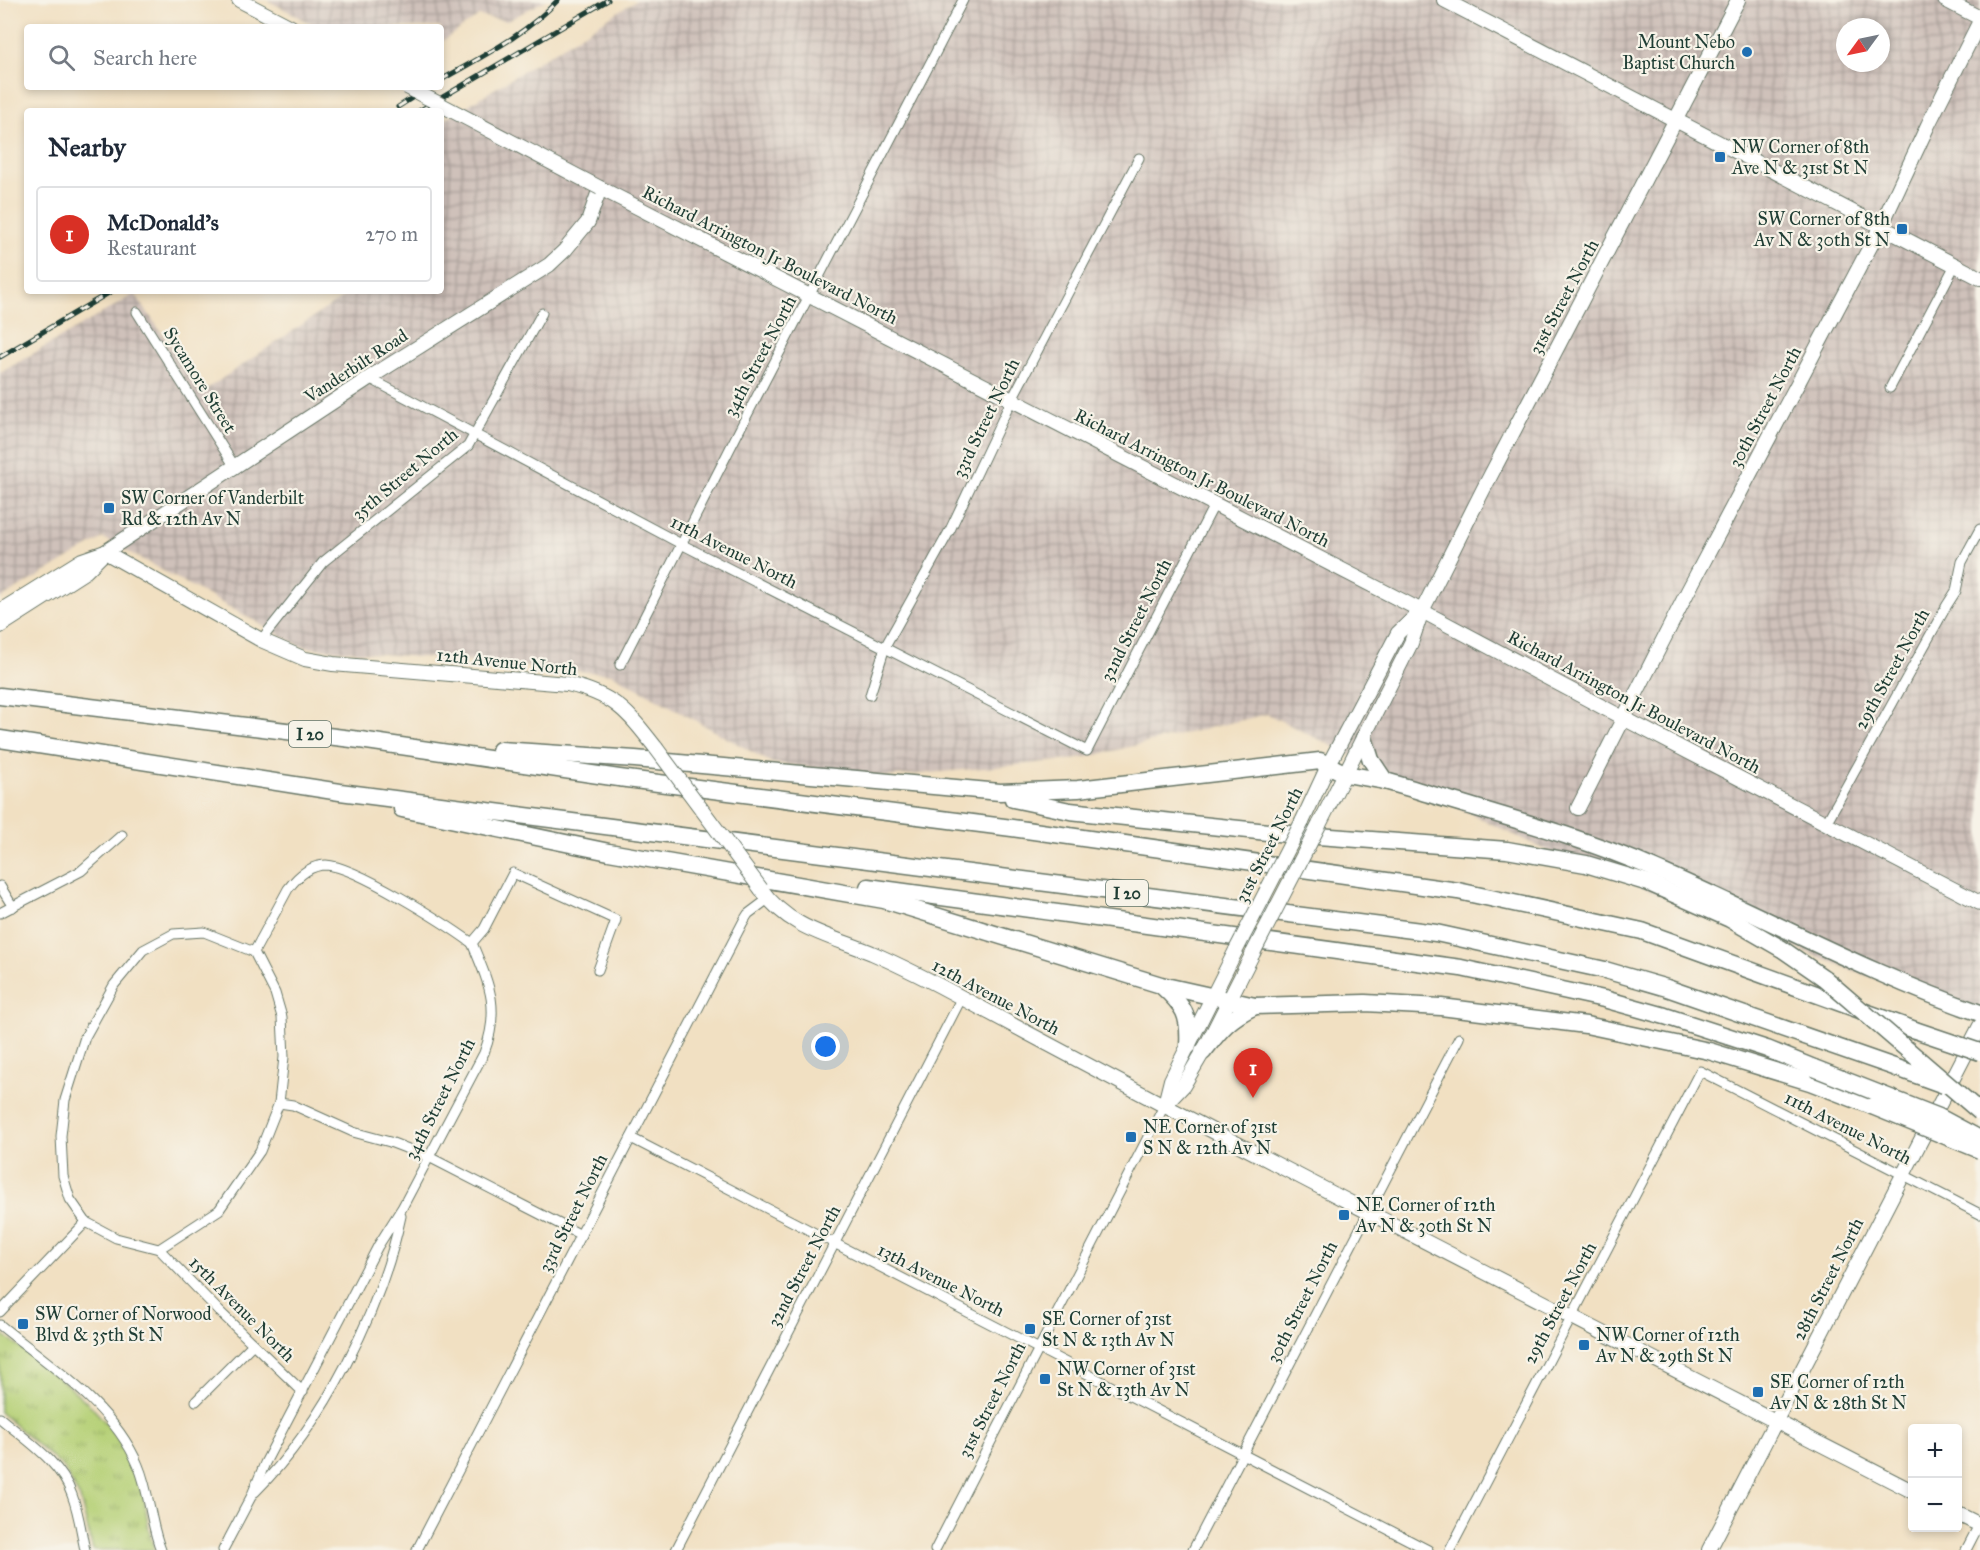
<!DOCTYPE html>
<html lang="en">
<head>
<meta charset="utf-8">
<style>
  :root { --surface:#fff; --page:#f6f6f7; --text:#1f2937; --muted:#747a83; --line:#e0e1e3; --accent:#d93025 }
  body { margin:0; font-family:"IM FELL Great Primer",serif; background:var(--page); color:var(--text) }
  .controls { position:absolute; right:18px; bottom:18px; display:grid; overflow:hidden; border-radius:6px; box-shadow:0 3px 9px #0003 }
  .controls button { width:54px; height:54px; display:grid; place-items:center; padding:0; border:0; border-bottom:2px solid var(--line); background:var(--surface); color:var(--text); font:30px sans-serif }
  .compass { position:absolute; left:1836px; top:18px; width:54px; height:54px; border-radius:50%; background:var(--surface); box-shadow:0 3px 9px #0003; rotate:237deg }
  .you { position:absolute; left:826px; top:1047px; width:21px; height:21px; margin:-15px; border:4px solid #fff; border-radius:50%; background:#1a73e8; box-shadow:0 0 0 9px #1a73e833 }
  .badge { display:grid; place-items:center; width:39px; height:39px; border-radius:50%; background:var(--accent); color:#fff; font-size:20px; font-weight:700 }
  .pin { position:absolute; translate:-50% -50px; filter:drop-shadow(0 2px 3px #0008) }
  .pin::after { content:''; position:absolute; top:32px; width:21px; height:18px; background:inherit; clip-path:polygon(0 0,100% 0,50% 100%) }
  .list { margin:0; padding:0; list-style:none }
  h2 { display:flex; justify-content:space-between; align-items:center; height:78px; margin:0; padding:0 24px; font-size:26px }
  h2 small { font-size:20px; font-weight:400; color:var(--muted) }
  .list li { display:grid; grid-template-columns:39px 1fr auto; gap:18px; align-items:center; box-sizing:border-box; height:96px; margin:0 12px 12px; padding:0 12px; border:2px solid var(--line); border-radius:6px }
  .list b { display:block; font-size:22px; white-space:nowrap }
  .list p { margin:0; font-size:20px; white-space:nowrap; color:var(--muted) }
  .list em { font-size:20px; font-style:normal; color:var(--muted) }
  .icon { flex:none; width:33px; height:33px; fill:none; stroke:currentColor; stroke-width:2; stroke-linecap:round; stroke-linejoin:round }
  .map { position:relative; flex:none; width:1980px; height:1550px; overflow:hidden }
  .search { position:absolute; background:var(--surface); box-shadow:0 3px 9px #0003; left:24px; top:24px; width:420px; height:66px; display:flex; align-items:center; gap:15px; box-sizing:border-box; padding:0 21px; border-radius:6px; color:var(--muted); font-size:22px }
  .panel { position:absolute; background:var(--surface); box-shadow:0 3px 9px #0003; left:24px; top:108px; width:420px; height:186px; border-radius:6px }
  .map>svg:first-child { display:block }
</style>
</head>
<body>
<div class="map">
<svg width="1980" height="1550" viewBox="0 0 1980 1550">
  <defs>
    <pattern id="industrial-grid" width="8" height="8" patternUnits="userSpaceOnUse" patternTransform="scale(1.5)"><rect width="8" height="8" fill="#cfc1ba"/><path d="M0 4h8M4 0v8" fill="none" stroke="#a79e98"/></pattern>
    <pattern id="park-tufts" width="24" height="20" patternUnits="userSpaceOnUse" patternTransform="scale(1.5)"><rect width="24" height="20" fill="#b5d076"/><path d="M3 7l-1-3M5 7V3M7 7l1-3M15 17l-1-3M17 17v-4M19 17l1-3" fill="none" stroke="#93aa62"/></pattern>
  </defs>
  <rect width="100%" height="100%" fill="#f7f3e8"/>
  <filter id="ink" filterUnits="userSpaceOnUse"><feTurbulence type="fractalNoise" baseFrequency=".0167" numOctaves="2"/><feDisplacementMap in="SourceGraphic" scale="12" xChannelSelector="R" yChannelSelector="G"/><feConvolveMatrix kernelMatrix="1 2 1 2 8 2 1 2 1" color-interpolation-filters="sRGB"/></filter>
  <filter id="wash" filterUnits="userSpaceOnUse"><feTurbulence type="fractalNoise" baseFrequency=".008" numOctaves="4" result="noise"/><feDisplacementMap in="SourceGraphic" scale="24" xChannelSelector="R" yChannelSelector="G"/><feGaussianBlur stdDeviation="1.35" result="paint"/><feColorMatrix in="noise" values="0 0 0 0 0 0 0 0 0 0 0 0 0 0 0 0 0 1.4 0 .05"/><feComposite in="paint" operator="in"/></filter>
  <g filter="url(#wash)">
    <rect width="100%" height="100%" fill="#f1e0c2"/>
    <!-- industrial -->
    <g fill="url(#industrial-grid)" fill-rule="evenodd">
      <path d="M267 0H546L507 21 479 16 441 42V27H318Z"/>
      <path d="M637 0H1980V1020L1541 848 1267 714 1079 759 887 777 772 763 612 674 302 647 103 538 0 599V373L135 294 202 392 352 291H441V122ZM1845 27H1881V63H1845Z"/>
    </g>
    <!-- park -->
    <path fill="url(#park-tufts)" stroke="#6a8655" stroke-width="1.5" d="M0 1332C47 1370 108 1407 132 1466 136 1476 144 1495 145 1505 148 1520 148 1536 155 1550H93L80 1498 64 1468 0 1412Z"/>
  </g>
  <g filter="url(#ink)">
    <g fill="none" stroke-linecap="round" stroke-linejoin="round">
      <defs>
        <g id="street">
          <path d="M137 312 235 467"/>
          <path d="M369 378 683 545 1087 751 1214 505"/>
          <path d="M1890 388 1955 265"/>
          <path d="M261 640 323 562 468 446 542 313"/>
          <path d="M620 665 745 419 963 0"/>
          <path d="M870 695 885 647 950 530 1012 399 1139 158"/>
          <path d="M1826 823 1947 605 1956 591 1962 562 1980 529"/>
          <path d="M0 886 13 907"/>
          <path d="M0 913 81 871 122 835"/>
          <path d="M204 932 254 952 275 993 282 1017 284 1057 279 1103 260 1151 219 1210 159 1249 116 1238 86 1222 70 1199 63 1176 61 1136 65 1100 85 1037 114 985 143 950 173 934Z"/>
          <path d="M472 943 484 929 513 873 616 920 598 970"/>
          <path d="M254 952 288 889C297 877 310 865 326 865 355 866 446 924 472 943"/>
          <path d="M279 1103 293 1105 353 1132 390 1142 429 1157 581 1235"/>
          <path d="M631 1138 1428 1550"/>
          <path d="M159 1249 219 1311 303 1392"/>
          <path d="M0 1312 86 1222"/>
          <path d="M0 1325C49 1365 113 1405 138 1465 150 1493 150 1523 161 1550"/>
          <path d="M196 1401 253 1344"/>
          <path d="M0 1418C26 1440 61 1462 72 1495 79 1513 81 1532 85 1550"/>
          <path d="M255 1492C324 1424 381 1310 401 1216"/>
          <path d="M223 1550 251 1497 265 1463 378 1246 402 1208 484 1053C501 1008 489 984 472 943"/>
          <path d="M417 1550 743 922 748 914 768 899"/>
          <path d="M676 1550 962 997"/>
          <path d="M935 1550 1164 1106"/>
          <path d="M1193 1550 1459 1038"/>
          <path d="M1450 1550 1700 1071 1980 1214"/>
          <path d="M1966 1550 1980 1523"/>
        </g>
        <g id="secondary">
          <path d="M239 0 291 27"/>
          <path d="M1444 0 1980 278"/>
          <path d="M1945 0 1980 18"/>
          <path d="M105 552 261 640 305 659 333 664 567 684C615 695 627 711 656 748"/>
          <path d="M0 611 82 560 105 552 369 378 549 265 565 250 588 222 600 188 1422 611 1625 719 1980 903"/>
          <path d="M0 626 86 571 101 556"/>
          <path d="M1578 808 1688 591 1881 226 1928 125 1980 21"/>
          <path d="M1302 822 1329 764 1398 633 1420 612"/>
          <path d="M1319 825 1411 643 1422 611 1483 490 1738 0"/>
          <path d="M761 889C788 928 830 936 872 953 904 967 935 983 966 1000 1278 1168 1596 1329 1912 1491"/>
          <path d="M1165 1104 1171 1080 1236 950"/>
          <path d="M1164 1106 1183 1086 1203 1052 1253 953"/>
          <path d="M1958 1514 1980 1525"/>
          <path d="M1709 1550 1980 1026"/>
        </g>
        <g id="highway">
          <path d="M0 696 360 740 619 778 1012 828 1458 891 1642 931 1915 1030"/>
          <path d="M1364 738 1371 760 1385 781"/>
          <path d="M0 739 340 792 1436 933 1605 970 1667 988 1897 1068"/>
          <path d="M500 750 635 759 1000 792 1078 789 1320 761 1346 774 1385 781 1413 789C1494 814 1578 835 1655 869 1764 916 1868 974 1980 1013"/>
          <path d="M1013 799 1070 811 1116 816 1277 833 1507 850 1586 864 1649 883 1730 919 1782 949 1824 978"/>
          <path d="M402 809 609 852 884 900 1161 985 1255 1006 1365 1003 1441 1007 1586 1025 1709 1051 1810 1082 1872 1106"/>
          <path d="M868 887 1461 968 1604 999 1665 1016 1767 1049 1814 1068"/>
          <path d="M1162 986C1184 1006 1190 1015 1188 1046"/>
          <path d="M1203 1052C1221 1029 1228 1019 1255 1006"/>
        </g>
      </defs>
      <!-- street casing -->
      <use href="#street" stroke="#687666" stroke-width="11"/>
      <!-- secondary casing -->
      <use href="#secondary" stroke="#687666" stroke-width="16"/>
      <!-- highway casing -->
      <use href="#highway" stroke="#687666" stroke-width="19"/>
      <!-- street -->
      <use href="#street" stroke="#fff" stroke-width="9"/>
      <!-- secondary -->
      <use href="#secondary" stroke="#fff" stroke-width="14"/>
      <!-- highway -->
      <use href="#highway" stroke="#fff" stroke-width="16"/>
      <defs>
        <g id="rail">
          <path d="M441 80C481 57 527 34 558 0"/>
          <path d="M398 107 429 87"/>
          <path d="M419 111 608 0"/>
          <path d="M0 357 112 291"/>
        </g>
      </defs>
      <!-- rail casing -->
      <use href="#rail" stroke="#1f3d34" stroke-width="5"/>
      <!-- rail -->
      <use href="#rail" stroke="#f7f3e8" stroke-width="3" stroke-dasharray="9" stroke-linecap="butt"/>
      <defs>
        <g id="secondary-bridge">
          <path d="M407 87 600 188"/>
          <path d="M656 748 761 889"/>
          <path d="M1236 950 1302 822"/>
          <path d="M1253 953 1319 825"/>
        </g>
        <g id="highway-bridge">
          <path d="M1824 978 1980 1112"/>
          <path d="M1915 1030 1980 1052"/>
          <path d="M1814 1068 1939 1117 1980 1139"/>
          <path d="M1897 1068 1944 1085"/>
          <path d="M1872 1106 1980 1150"/>
        </g>
      </defs>
      <!-- secondary-bridge casing -->
      <use href="#secondary-bridge" stroke="#687666" stroke-width="16" stroke-linecap="butt"/>
      <!-- highway-bridge casing -->
      <use href="#highway-bridge" stroke="#687666" stroke-width="19" stroke-linecap="butt"/>
      <!-- secondary-bridge -->
      <use href="#secondary-bridge" stroke="#fff" stroke-width="14"/>
      <!-- highway-bridge -->
      <use href="#highway-bridge" stroke="#fff" stroke-width="16"/>
    </g>
  </g>
  <!-- markers -->
  <g fill="#1f6fb2" stroke="#f7f3e8" stroke-width="2">
    <circle cx="1747" cy="52" r="6"/>
    <rect x="1714" y="151" width="12" height="12" rx="3"/>
    <rect x="1896" y="223" width="12" height="12" rx="3"/>
    <rect x="103" y="502" width="12" height="12" rx="3"/>
    <rect x="1125" y="1131" width="12" height="12" rx="3"/>
    <rect x="1338" y="1209" width="12" height="12" rx="3"/>
    <rect x="17" y="1318" width="12" height="12" rx="3"/>
    <rect x="1024" y="1323" width="12" height="12" rx="3"/>
    <rect x="1578" y="1339" width="12" height="12" rx="3"/>
    <rect x="1039" y="1373" width="12" height="12" rx="3"/>
    <rect x="1752" y="1386" width="12" height="12" rx="3"/>
  </g>
  <g text-anchor="middle" stroke-width="4.5" stroke-linejoin="round" paint-order="stroke">
    <!-- shield labels -->
    <g fill="#f7f3e8" stroke="#60746a" stroke-width="1.5">
      <rect x="289" y="721" width="42" height="26" rx="4.5"/>
      <rect x="1106" y="880" width="42" height="26" rx="4.5"/>
    </g>
    <g font-size="16" font-weight="bold" fill="#1f3d34">
      <text x="310" y="740">I 20</text>
      <text x="1127" y="899">I 20</text>
    </g>
    <!-- poi labels -->
    <g font-size="18" fill="#1f3d34" stroke="#f7f3e8" text-anchor="start">
      <text x="1735" y="48" text-anchor="end">Mount Nebo<tspan x="1735" dy="21">Baptist Church</tspan></text>
      <text x="1732" y="153">NW Corner of 8th<tspan x="1732" dy="21">Ave N &amp; 31st St N</tspan></text>
      <text x="1890" y="225" text-anchor="end">SW Corner of 8th<tspan x="1890" dy="21">Av N &amp; 30th St N</tspan></text>
      <text x="121" y="504">SW Corner of Vanderbilt<tspan x="121" dy="21">Rd &amp; 12th Av N</tspan></text>
      <text x="1143" y="1133">NE Corner of 31st<tspan x="1143" dy="21">S N &amp; 12th Av N</tspan></text>
      <text x="1356" y="1211">NE Corner of 12th<tspan x="1356" dy="21">Av N &amp; 30th St N</tspan></text>
      <text x="35" y="1320">SW Corner of Norwood<tspan x="35" dy="21">Blvd &amp; 35th St N</tspan></text>
      <text x="1042" y="1325">SE Corner of 31st<tspan x="1042" dy="21">St N &amp; 13th Av N</tspan></text>
      <text x="1596" y="1341">NW Corner of 12th<tspan x="1596" dy="21">Av N &amp; 29th St N</tspan></text>
      <text x="1057" y="1375">NW Corner of 31st<tspan x="1057" dy="21">St N &amp; 13th Av N</tspan></text>
      <text x="1770" y="1388">SE Corner of 12th<tspan x="1770" dy="21">Av N &amp; 28th St N</tspan></text>
    </g>
    <!-- street labels -->
    <g font-size="18" fill="#1f3d34" stroke="#f7f3e8">
      <text transform="translate(770 255) rotate(27)" y="6">Richard Arrington Jr Boulevard North</text>
      <text transform="translate(1564 297) rotate(-62)" y="6">31st Street North</text>
      <text transform="translate(760 356) rotate(-62)" y="6">34th Street North</text>
      <text transform="translate(356 366) rotate(-33)" y="6">Vanderbilt Road</text>
      <text transform="translate(200 380) rotate(58)" y="6">Sycamore Street</text>
      <text transform="translate(1765 407) rotate(-62)" y="6">30th Street North</text>
      <text transform="translate(986 418) rotate(-64)" y="6">33rd Street North</text>
      <text transform="translate(405 474) rotate(-40)" y="6">35th Street North</text>
      <text transform="translate(1202 478) rotate(27)" y="6">Richard Arrington Jr Boulevard North</text>
      <text transform="translate(734 552) rotate(27)" y="6">11th Avenue North</text>
      <text transform="translate(1136 620) rotate(-63)" y="6">32nd Street North</text>
      <text transform="translate(507 662) rotate(6)" y="6">12th Avenue North</text>
      <text transform="translate(1892 669) rotate(-61)" y="6">29th Street North</text>
      <text transform="translate(1634 702) rotate(28)" y="6">Richard Arrington Jr Boulevard North</text>
      <text transform="translate(1269 845) rotate(-63)" y="6">31st Street North</text>
      <text transform="translate(996 997) rotate(28)" y="6">12th Avenue North</text>
      <text transform="translate(440 1099) rotate(-63)" y="6">34th Street North</text>
      <text transform="translate(1848 1128) rotate(27)" y="6">11th Avenue North</text>
      <text transform="translate(573 1213) rotate(-63)" y="6">33rd Street North</text>
      <text transform="translate(804 1266) rotate(-62)" y="6">32nd Street North</text>
      <text transform="translate(1828 1279) rotate(-63)" y="6">28th Street North</text>
      <text transform="translate(941 1280) rotate(27)" y="6">13th Avenue North</text>
      <text transform="translate(1302 1302) rotate(-63)" y="6">30th Street North</text>
      <text transform="translate(1560 1303) rotate(-62)" y="6">29th Street North</text>
      <text transform="translate(242 1309) rotate(45)" y="6">15th Avenue North</text>
      <text transform="translate(992 1400) rotate(-63)" y="6">31st Street North</text>
    </g>
  </g>
</svg>
<div class="controls">
<button>+</button>
<button>−</button>
</div>
<svg class="compass" viewBox="-18 -18 36 36"><path d="M0-13l5 13h-10z" fill="#e53935"/><path d="M0 13l5-13h-10z" fill="#747a83"/></svg>
<div class="you"></div>
<div class="pin badge" style="left:1253px;top:1098px">1</div>
<div class="search"><svg class="icon" aria-label="search" viewBox="0 0 24 24"><circle cx="10" cy="10" r="6"/><path d="M15 15l6 6"/></svg>Search here</div>
<section class="panel">
<h2>Nearby<small></small></h2>
<ul class="list">
<li><span class="badge">1</span><div><b>McDonald's</b><p>Restaurant</p></div><em>270 m</em></li>
</ul>
</section>
</div>
</body>
</html>
